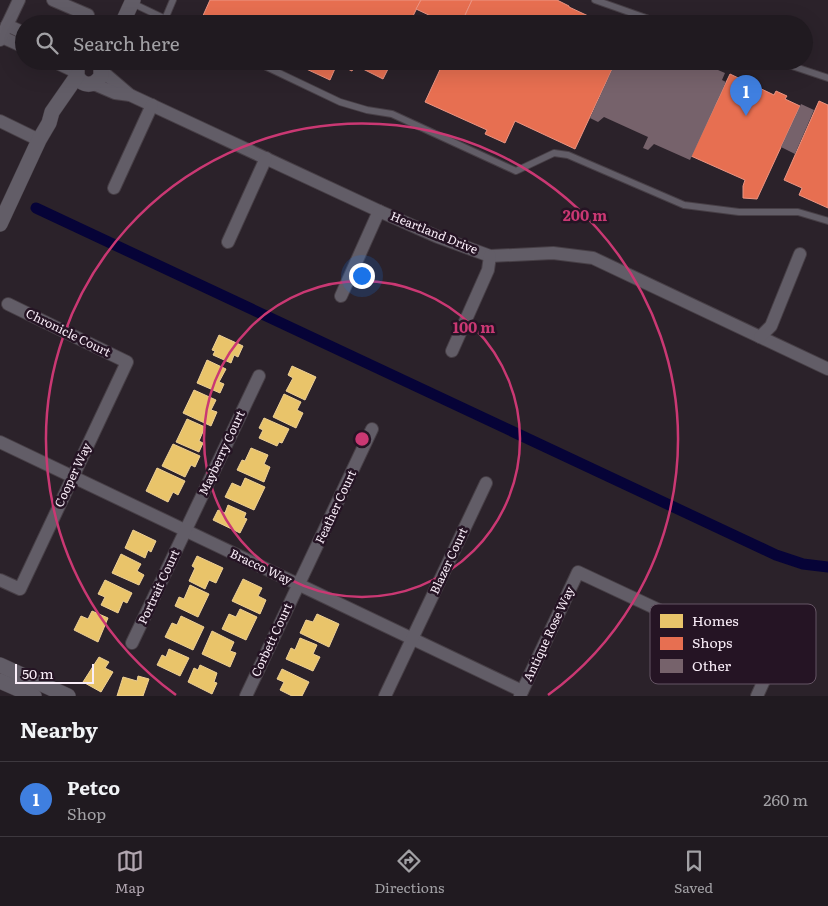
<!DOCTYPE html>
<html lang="en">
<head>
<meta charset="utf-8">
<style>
  :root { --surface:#201a20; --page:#282329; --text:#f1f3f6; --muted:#a2a1a5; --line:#3d383e; --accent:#b1a6b0 }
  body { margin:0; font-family:Literata,serif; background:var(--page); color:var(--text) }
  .scale { position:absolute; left:15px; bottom:12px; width:79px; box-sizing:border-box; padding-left:5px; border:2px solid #f9edf8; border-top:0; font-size:14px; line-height:18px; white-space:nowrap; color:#f9edf8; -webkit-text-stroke:4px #251424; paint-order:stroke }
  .you { position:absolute; left:361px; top:275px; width:18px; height:18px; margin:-12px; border:4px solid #fff; border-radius:50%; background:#1a73e8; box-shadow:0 0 0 8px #1a73e833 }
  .badge { display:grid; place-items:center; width:32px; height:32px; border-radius:50%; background:var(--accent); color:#fff; font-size:16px; font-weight:700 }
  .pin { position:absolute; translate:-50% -41px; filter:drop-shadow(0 1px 2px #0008) }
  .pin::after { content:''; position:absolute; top:26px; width:18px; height:15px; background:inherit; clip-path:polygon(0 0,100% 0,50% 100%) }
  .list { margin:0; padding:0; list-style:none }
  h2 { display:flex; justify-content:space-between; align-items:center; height:65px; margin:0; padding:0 20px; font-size:21px }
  h2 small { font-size:16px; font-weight:400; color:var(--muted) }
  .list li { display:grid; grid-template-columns:32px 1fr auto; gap:15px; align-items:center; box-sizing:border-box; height:75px; padding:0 20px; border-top:1px solid var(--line) }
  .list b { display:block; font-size:19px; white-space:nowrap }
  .list p { margin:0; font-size:16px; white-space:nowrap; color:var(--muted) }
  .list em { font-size:16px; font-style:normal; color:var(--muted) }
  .icon { flex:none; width:28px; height:28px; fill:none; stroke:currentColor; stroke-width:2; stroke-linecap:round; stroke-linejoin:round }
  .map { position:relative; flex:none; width:828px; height:696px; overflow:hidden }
  .search { position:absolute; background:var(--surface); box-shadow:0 5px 20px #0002; left:15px; right:15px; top:15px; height:55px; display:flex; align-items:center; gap:12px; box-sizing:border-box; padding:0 18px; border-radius:28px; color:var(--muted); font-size:19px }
  .sheet { height:140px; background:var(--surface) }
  nav { display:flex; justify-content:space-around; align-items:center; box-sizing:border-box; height:70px; border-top:1px solid var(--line); background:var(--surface); font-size:14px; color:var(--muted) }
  nav a { display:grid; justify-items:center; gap:2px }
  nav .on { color:var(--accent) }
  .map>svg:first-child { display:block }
</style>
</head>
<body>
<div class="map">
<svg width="828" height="696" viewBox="0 0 828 696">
  <rect width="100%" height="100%" fill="#2b222a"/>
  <!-- homes -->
  <g fill="#e9c46a" stroke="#eed095">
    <path d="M219 335 243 346 238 357 234 355 231 363 213 355 215 351 212 350Z"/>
    <path d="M207 360 226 369 219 382 224 384 220 393 197 383Z"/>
    <path d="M292 366 316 377 305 400 286 391 293 378 288 375Z"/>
    <path d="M194 390 216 400 211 410 217 412 211 426 183 413Z"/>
    <path d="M284 394 301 402 297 410 303 413 296 428 273 417Z"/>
    <path d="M264 418 289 429 282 443 279 442 277 446 259 438 263 430 259 428Z"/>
    <path d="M187 419 205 427 199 441 203 443 199 452 176 442Z"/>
    <path d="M173 444 200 456 195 467 191 465 185 477 162 466Z"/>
    <path d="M251 448 268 455 264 464 270 467 264 482 237 470 242 460 245 461Z"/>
    <path d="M157 468 185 481 178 495 173 492 168 502 146 491Z"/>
    <path d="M245 478 265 487 254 510 225 497 232 483 241 487Z"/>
    <path d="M228 505 246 513 244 518 247 519 240 533 213 520 218 510 225 513Z"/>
    <path d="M133 530 156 541 151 552 148 550 145 558 125 548Z"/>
    <path d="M121 554 141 564 137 571 144 575 139 585 112 573Z"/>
    <path d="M197 556 223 568 216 583 209 580 205 589 189 581 195 568 192 566Z"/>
    <path d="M243 579 262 588 258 596 266 600 260 614 232 601Z"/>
    <path d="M105 580 132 593 127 603 123 601 118 613 101 605 105 597 98 594Z"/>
    <path d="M190 585 209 594 198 617 175 606 179 597 184 599Z"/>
    <path d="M240 609 257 617 246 640 222 629 229 614 236 617Z"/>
    <path d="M92 611 108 618 98 642 74 630 81 616 88 619Z"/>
    <path d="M317 614 339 624 329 647 300 633 306 620 313 622Z"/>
    <path d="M181 616 204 627 193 650 165 637 172 623 177 625Z"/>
    <path d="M212 631 234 642 230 651 236 653 230 667 202 654Z"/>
    <path d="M300 638 317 645 313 654 320 657 313 671 286 659 291 648 295 650Z"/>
    <path d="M169 649 189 658 180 676 157 665 162 655 166 657Z"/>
    <path d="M99 657 109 662 105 668 113 672 101 692 83 682Z"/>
    <path d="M200 665 217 673 214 682 217 683 212 694 188 682 194 668 198 670Z"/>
    <path d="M282 669 309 682 302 696H292L280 690 284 682 277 679Z"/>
    <path d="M138 676 149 679 143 696H117L123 677 137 681Z"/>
  </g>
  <!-- shops -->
  <g fill="#e76f51" stroke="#ec9583">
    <path d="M210 0H421L409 24H208L201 20Z"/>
    <path d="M421 0H472L461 24H448L416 9Z"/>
    <path d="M472 0H557L569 6V7L599 21 598 24H461Z"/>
    <path d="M289 61H392L383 79 355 65 352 71 337 64 330 80Z"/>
    <path d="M444 61H616L575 149 515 121 505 143 485 134 487 130 425 102Z"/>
    <path d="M730 74 774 95 776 91 787 96 785 99 800 106 757 199 743 198V186L745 180 691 156Z"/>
    <path d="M819 101 828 105V208L799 195 802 188 784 180Z"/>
  </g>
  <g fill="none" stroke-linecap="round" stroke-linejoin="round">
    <!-- canal -->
    <path stroke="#060337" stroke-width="11" d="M36 208 776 555 803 564 828 567"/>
  </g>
  <!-- building -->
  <g fill="#76626b">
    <path d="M616 61H673L672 62 681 66 682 63 688 66 690 61H697L725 73 722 80 726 82 690 160 654 144 648 150 643 148 648 137 604 117 598 122 590 118Z"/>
    <path d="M801 104 814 110 795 154 781 147Z"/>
  </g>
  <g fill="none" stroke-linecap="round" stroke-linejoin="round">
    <defs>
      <g id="service">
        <path d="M595 0 663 24"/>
        <path d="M132 3 176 24"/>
        <path d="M165 19 173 0"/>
        <path d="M254 61 340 102 367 110 392 114 516 171 554 153 568 155 684 205 739 212H798L828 221"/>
        <path d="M777 61 828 78"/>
      </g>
      <g id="minor">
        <path d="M53 0 88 15"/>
        <path d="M7 25 24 33"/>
        <path d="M2 37 24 47"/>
        <path d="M0 40 19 0"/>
        <path d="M53 61 76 72"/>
        <path d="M102 71 130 95"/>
        <path d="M94 84 115 93 130 95 379 211 438 237 490 256 553 253 593 258 828 369"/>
        <path d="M0 121 39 140"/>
        <path d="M114 188 152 105"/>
        <path d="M228 242 266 158"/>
        <path d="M341 296 379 211"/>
        <path d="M760 337 771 326 800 254"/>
        <path d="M452 351 488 270 490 256"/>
        <path d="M0 442 522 691"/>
        <path d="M0 580 20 589 127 362 8 304"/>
        <path d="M132 643 259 376"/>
        <path d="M246 696 372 429"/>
        <path d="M385 696 486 483"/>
        <path d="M520 696 578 572 772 663 757 696"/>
      </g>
      <g id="tertiary">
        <path d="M122 24 133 0"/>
        <path d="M81 61 77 67V76C83 87 94 87 101 76V66L97 61"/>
        <path d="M0 224 39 140 49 123 52 112 77 76"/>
        <path d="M0 665 68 696"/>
        <path d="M0 681 34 696"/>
      </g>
    </defs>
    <!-- service casing -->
    <use href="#service" stroke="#473f46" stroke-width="8"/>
    <!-- minor casing -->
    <use href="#minor" stroke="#473f46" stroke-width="14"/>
    <!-- tertiary casing -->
    <use href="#tertiary" stroke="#473f46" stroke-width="16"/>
    <!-- service -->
    <use href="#service" stroke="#625d67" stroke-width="6"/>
    <!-- minor -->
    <use href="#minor" stroke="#625d67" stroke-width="12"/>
    <!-- tertiary -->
    <use href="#tertiary" stroke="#625d67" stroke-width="15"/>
  </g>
  <!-- distance rings -->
  <g fill="none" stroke="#ca3873" stroke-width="2.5">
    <circle cx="362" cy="439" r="158"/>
    <path d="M176 695A316 316 0 1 1 548 695"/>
  </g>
  <g text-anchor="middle" stroke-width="5" stroke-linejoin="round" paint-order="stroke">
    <!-- street labels -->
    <g font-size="12" fill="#f9edf8" stroke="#251424">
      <text transform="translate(434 233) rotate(22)" y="4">Heartland Drive</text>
      <text transform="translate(68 333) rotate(26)" y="4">Chronicle Court</text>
      <text transform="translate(222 453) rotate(-65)" y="4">Mayberry Court</text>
      <text transform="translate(73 475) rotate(-65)" y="4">Cooper Way</text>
      <text transform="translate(336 507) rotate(-65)" y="4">Feather Court</text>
      <text transform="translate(449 561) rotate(-65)" y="4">Blazer Court</text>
      <text transform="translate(261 567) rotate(25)" y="4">Bracco Way</text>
      <text transform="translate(159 587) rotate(-65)" y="4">Portrait Court</text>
      <text transform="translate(549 634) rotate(-65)" y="4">Antique Rose Way</text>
      <text transform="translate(272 640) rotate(-65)" y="4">Corbett Court</text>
    </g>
  </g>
  <!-- legend -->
  <rect x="650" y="604" width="166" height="80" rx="8" fill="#251424" stroke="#655564" stroke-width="1"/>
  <rect x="660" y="614" width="23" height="14" fill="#e9c46a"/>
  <rect x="660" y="637" width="23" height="13" fill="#e76f51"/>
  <rect x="660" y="659" width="23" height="14" fill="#76626b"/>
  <g font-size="14" fill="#f9edf8">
    <text x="692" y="626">Homes</text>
    <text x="692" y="648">Shops</text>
    <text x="692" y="671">Other</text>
  </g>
  <circle cx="362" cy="439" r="8" fill="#ca3873" stroke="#251424" stroke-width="2.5"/>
  <g font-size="15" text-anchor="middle" font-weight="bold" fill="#ca3873" stroke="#251424" stroke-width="5" stroke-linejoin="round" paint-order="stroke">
    <text x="585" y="221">200 m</text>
    <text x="474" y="333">100 m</text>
  </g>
</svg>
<div class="scale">50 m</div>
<div class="you"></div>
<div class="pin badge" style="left:746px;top:116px;background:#3f7fe0">1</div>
<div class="search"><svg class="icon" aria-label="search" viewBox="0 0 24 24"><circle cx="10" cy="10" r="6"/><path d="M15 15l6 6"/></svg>Search here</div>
</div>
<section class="sheet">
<h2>Nearby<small></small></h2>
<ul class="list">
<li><span class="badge" style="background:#3f7fe0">1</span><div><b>Petco</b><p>Shop</p></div><em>260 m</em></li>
</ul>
</section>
<nav>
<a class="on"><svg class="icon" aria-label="map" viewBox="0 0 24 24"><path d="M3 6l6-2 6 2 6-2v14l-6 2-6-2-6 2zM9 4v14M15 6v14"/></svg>Map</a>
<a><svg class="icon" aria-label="directions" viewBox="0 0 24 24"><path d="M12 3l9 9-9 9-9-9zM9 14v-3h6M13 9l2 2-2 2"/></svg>Directions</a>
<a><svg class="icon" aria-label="saved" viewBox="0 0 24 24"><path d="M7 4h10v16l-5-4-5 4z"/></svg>Saved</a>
</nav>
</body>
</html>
